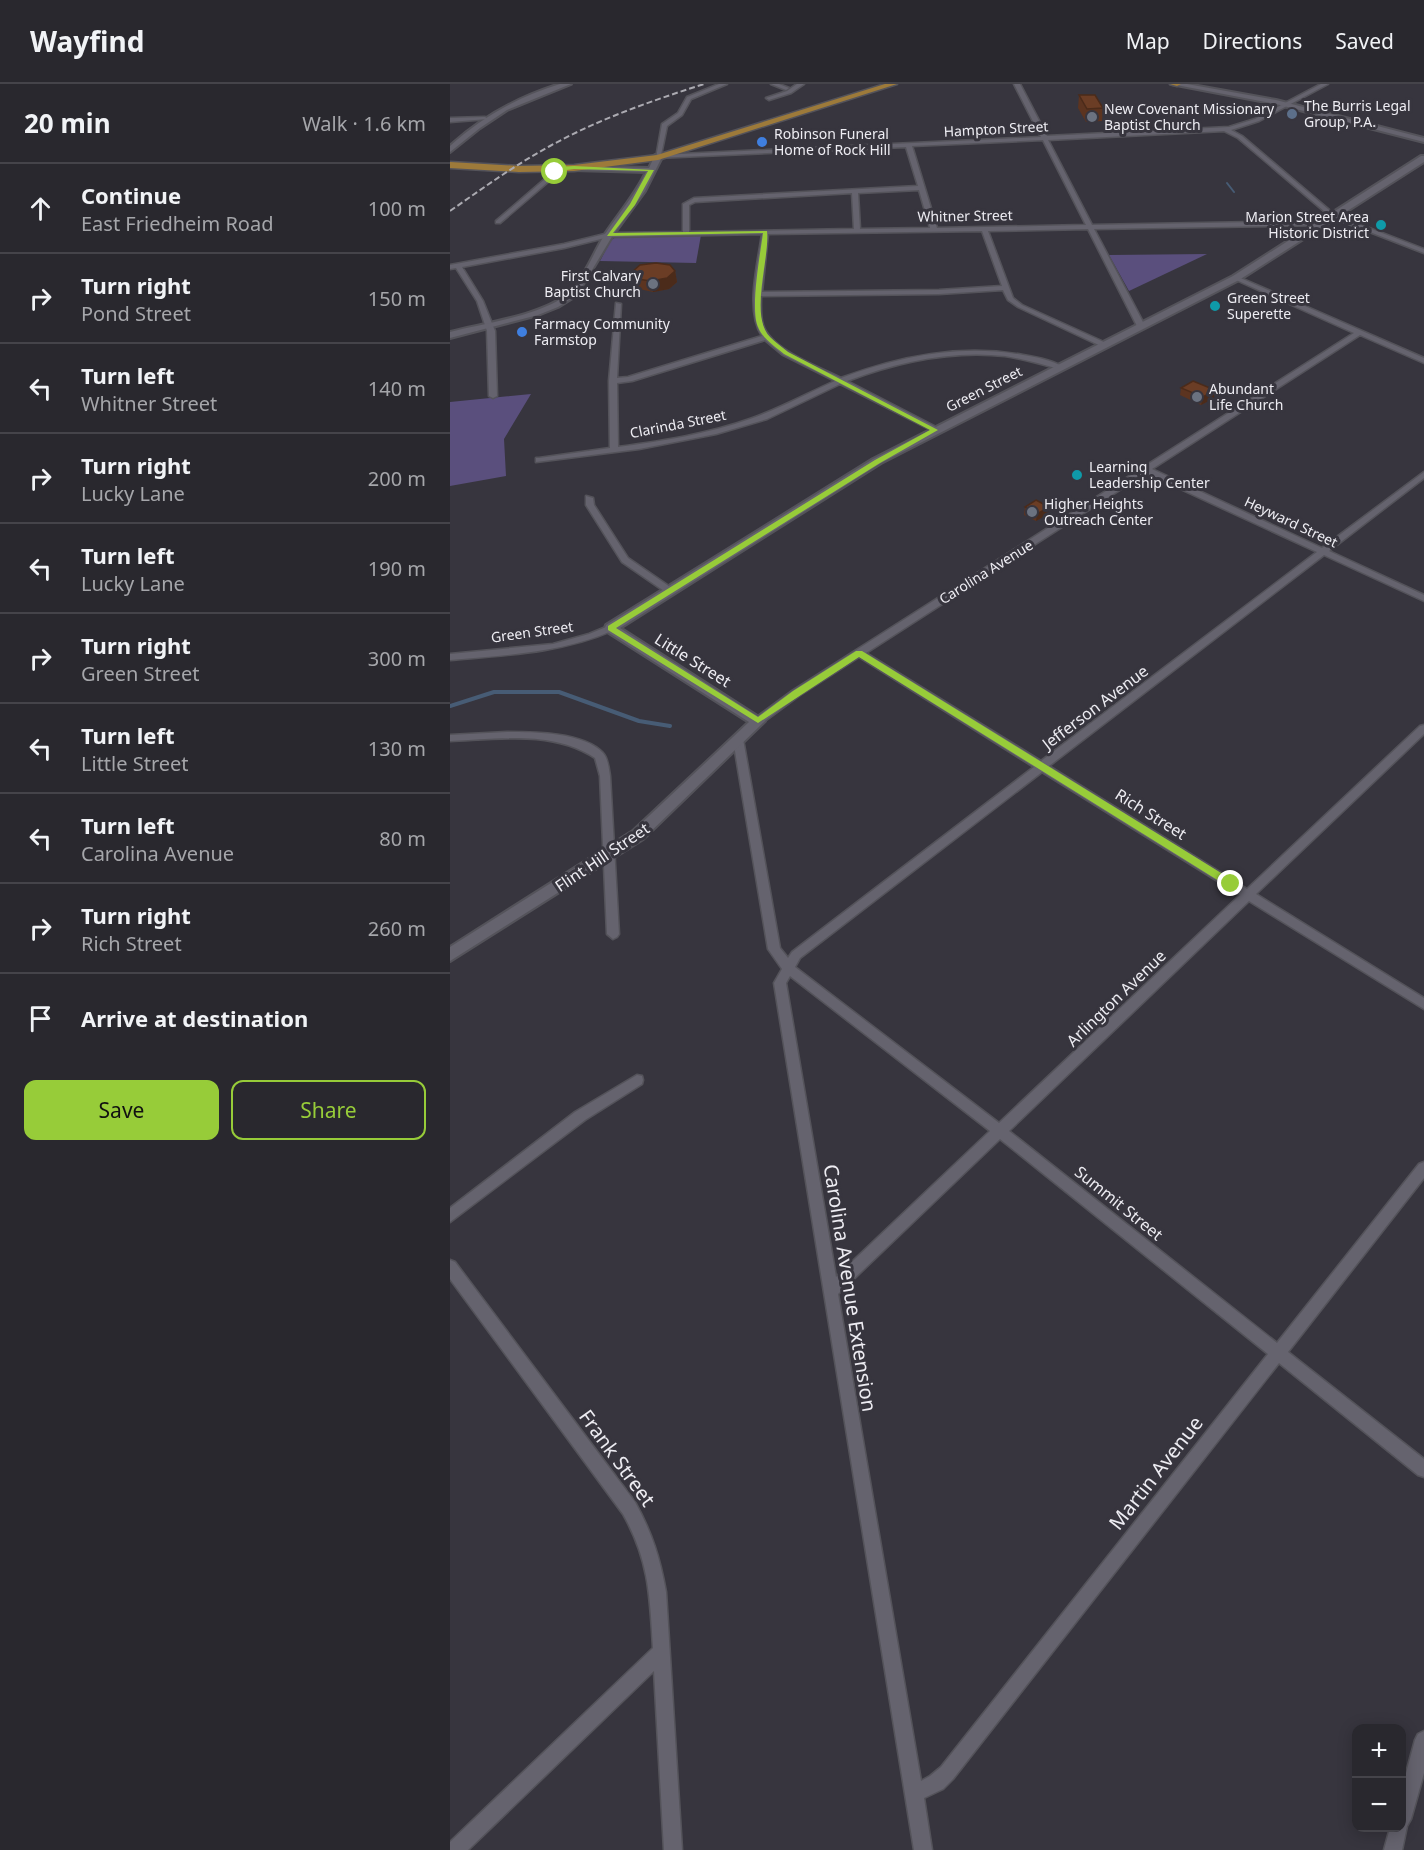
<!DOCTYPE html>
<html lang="en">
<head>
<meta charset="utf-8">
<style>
  :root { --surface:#29282e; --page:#35343a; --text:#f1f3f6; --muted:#a5a6aa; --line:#45444a; --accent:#97cc39 }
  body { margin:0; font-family:"Noto Sans",sans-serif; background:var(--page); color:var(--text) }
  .controls { position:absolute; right:18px; bottom:18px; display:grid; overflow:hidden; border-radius:12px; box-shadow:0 3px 15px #0003 }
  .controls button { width:54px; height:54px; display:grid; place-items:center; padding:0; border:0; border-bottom:2px solid var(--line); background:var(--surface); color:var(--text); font:30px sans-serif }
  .stop { position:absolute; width:18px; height:18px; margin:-14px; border:4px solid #97cc39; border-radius:50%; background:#fff }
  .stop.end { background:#97cc39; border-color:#fff; box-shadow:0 2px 6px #0008 }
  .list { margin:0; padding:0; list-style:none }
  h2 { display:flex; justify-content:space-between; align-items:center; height:78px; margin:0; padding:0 24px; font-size:26px }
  h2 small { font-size:20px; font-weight:400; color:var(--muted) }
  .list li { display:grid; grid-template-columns:39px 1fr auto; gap:18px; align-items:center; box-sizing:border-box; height:90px; padding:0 24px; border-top:2px solid var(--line) }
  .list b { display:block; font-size:22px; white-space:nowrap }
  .list p { margin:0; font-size:20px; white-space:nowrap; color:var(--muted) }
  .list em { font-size:20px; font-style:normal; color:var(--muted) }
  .actions { display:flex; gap:12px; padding:18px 24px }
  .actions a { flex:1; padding:14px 0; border:2px solid var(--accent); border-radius:12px; text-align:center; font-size:21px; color:var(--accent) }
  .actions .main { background:var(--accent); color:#111 }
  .icon { flex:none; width:33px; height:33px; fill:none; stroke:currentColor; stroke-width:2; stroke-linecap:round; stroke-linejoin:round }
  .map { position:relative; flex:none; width:974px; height:1766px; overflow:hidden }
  header { display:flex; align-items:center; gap:36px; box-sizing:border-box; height:84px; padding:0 30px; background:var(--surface); border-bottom:2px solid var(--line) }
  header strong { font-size:28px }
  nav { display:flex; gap:33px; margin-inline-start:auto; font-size:21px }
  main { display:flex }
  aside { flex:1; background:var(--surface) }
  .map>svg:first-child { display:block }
</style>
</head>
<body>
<header>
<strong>Wayfind</strong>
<nav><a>Map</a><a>Directions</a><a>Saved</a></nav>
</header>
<main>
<aside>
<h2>20 min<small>Walk · 1.6 km</small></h2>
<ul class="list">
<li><svg class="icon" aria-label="ahead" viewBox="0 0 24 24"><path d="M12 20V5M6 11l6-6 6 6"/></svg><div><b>Continue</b><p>East Friedheim Road</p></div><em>100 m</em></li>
<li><svg class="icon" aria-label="right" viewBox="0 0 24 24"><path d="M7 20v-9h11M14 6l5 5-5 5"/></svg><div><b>Turn right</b><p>Pond Street</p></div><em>150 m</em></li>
<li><svg class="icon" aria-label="left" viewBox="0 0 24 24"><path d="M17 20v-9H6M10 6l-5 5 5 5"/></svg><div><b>Turn left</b><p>Whitner Street</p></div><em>140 m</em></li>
<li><svg class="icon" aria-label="right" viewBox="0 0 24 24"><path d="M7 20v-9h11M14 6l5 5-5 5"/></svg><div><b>Turn right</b><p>Lucky Lane</p></div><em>200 m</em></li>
<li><svg class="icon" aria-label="left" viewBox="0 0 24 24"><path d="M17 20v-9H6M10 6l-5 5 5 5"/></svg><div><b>Turn left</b><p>Lucky Lane</p></div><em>190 m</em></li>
<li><svg class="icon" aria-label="right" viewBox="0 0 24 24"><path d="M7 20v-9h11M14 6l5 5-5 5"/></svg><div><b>Turn right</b><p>Green Street</p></div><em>300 m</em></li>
<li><svg class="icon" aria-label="left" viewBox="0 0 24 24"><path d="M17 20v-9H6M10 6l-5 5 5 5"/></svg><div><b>Turn left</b><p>Little Street</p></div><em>130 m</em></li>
<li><svg class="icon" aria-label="left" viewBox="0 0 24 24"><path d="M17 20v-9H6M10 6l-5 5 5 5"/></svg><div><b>Turn left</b><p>Carolina Avenue</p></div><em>80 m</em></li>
<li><svg class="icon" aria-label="right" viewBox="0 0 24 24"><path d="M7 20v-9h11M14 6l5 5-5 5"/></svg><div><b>Turn right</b><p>Rich Street</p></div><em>260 m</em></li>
<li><svg class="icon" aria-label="arrive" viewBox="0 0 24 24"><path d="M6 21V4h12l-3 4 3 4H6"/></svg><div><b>Arrive at destination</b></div></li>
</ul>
<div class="actions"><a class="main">Save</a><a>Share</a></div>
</aside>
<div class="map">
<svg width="974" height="1766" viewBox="0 0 974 1766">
  <rect width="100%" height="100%" fill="#37353e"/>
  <!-- green -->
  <g fill="#5a4f7d">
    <path d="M251 151 246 179 150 177 161 156 166 153Z"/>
    <path d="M757 170 679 207 659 171Z"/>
    <path d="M81 310 54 355 56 392 0 402V318Z"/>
  </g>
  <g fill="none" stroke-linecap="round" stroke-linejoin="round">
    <!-- stream-far1 -->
    <path stroke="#475c75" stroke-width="2" d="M777 99 784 108"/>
    <!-- stream -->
    <path stroke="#475c75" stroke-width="4" d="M0 622 44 608H109L189 637 220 642"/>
    <defs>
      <g id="street">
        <path d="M269 0H277L241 15 232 31 217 42 211 71 591 53 564 0H570L597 52 779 43 805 35 871 0H878L809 37 781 46 792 52 885 131 974 165V169L881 133 788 54 774 47 598 56 642 141 872 137 875 139 872 141 644 145 695 242 691 244 687 242 638 145 538 147 563 214 572 221 656 259V263H653L568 223 558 216 553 206 489 210 311 212C311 221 310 232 313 241 321 266 369 283 391 294 450 272 510 260 573 271 586 273 602 276 613 283L609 285C591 280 574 275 555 272 501 266 447 278 397 297L488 344V348H485L390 300 317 335 266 350 189 365 86 378V374H89L160 364 159 297 166 219 171 220 167 294 178 293 312 252C295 227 308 179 312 150L159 153 114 164 12 183 33 217 45 247 47 312 43 314 39 312 37 247 27 217 6 184 0 185V181L114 160 159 149 233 148V120L244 114 468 102 456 63 206 74 212 40 228 29 237 13ZM593 56 636 141 487 144 462 62ZM469 106 480 144 410 145 408 109ZM402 109 404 145 239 148V121L245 118ZM532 147 552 202 489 206 312 208 318 150ZM315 256 333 271 385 297C356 310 329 325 300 335 258 350 212 357 168 363L167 299 182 297Z"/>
        <path d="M321 0H329L339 4 336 6Z"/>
        <path d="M347 0H354L341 9 319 16 316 14 337 7Z"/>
        <path d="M0 34 35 33 38 35 0 38Z"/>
        <path d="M105 83 110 84 99 97 50 139H46V137L95 95Z"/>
        <path d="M786 192 974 274V279L910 251 702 385 872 464 974 388V394L879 467 974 511V517L874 471 599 682 797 805 970 642 974 641V650L806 810 974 914V925L799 817 559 1047 827 1259 969 1080 974 1078V1094L838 1268 974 1375V1393L968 1391 829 1279 503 1695 493 1705 474 1714 482 1766H464L324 899 332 885 318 865 283 655 288 652 293 655 330 864 338 874 342 868 584 683 409 573 350 611 312 639H304V635L342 607 904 249 784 195V193ZM696 389 867 468 591 677 416 569ZM592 688 790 811 549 1039 345 883 350 874ZM340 892 540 1047 386 1193 336 899ZM550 1055 818 1270 491 1683 480 1692 471 1697 388 1210Z"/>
        <path d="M136 412 143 414 144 421 178 474 223 505V509H217L172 478 136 421Z"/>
        <path d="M161 541 164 542V546C112 569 56 571 0 576V570L103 560 139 550Z"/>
        <path d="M57 648C83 648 134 648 153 669 158 674 159 686 160 692L169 850 167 853 163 855 157 850 150 692 145 674C103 646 48 655 0 657V651Z"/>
        <path d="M187 991 192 992 193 996 192 1000 135 1036 0 1138V1124L125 1028Z"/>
        <path d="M0 1176 5 1178 185 1418C202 1449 210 1474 216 1508L232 1766H214L204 1587 18 1766H0V1758L203 1564C200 1512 199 1476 173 1430L0 1195Z"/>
        <path d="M974 1647V1689L961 1735 957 1742 952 1766H934L940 1744H952V1704L965 1656 968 1650Z"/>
      </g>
      <g id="secondary">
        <path d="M110 0H121L57 26 30 44 0 68V62C33 32 68 13 110 0Z"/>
        <path d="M721 0H737L826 16 974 54V58L826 20Z"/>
        <path d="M205 71 212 73 195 107 163 151 127 211 108 223 88 231 0 254V248C34 239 98 231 122 206 136 190 144 168 155 150 169 129 185 111 196 88L124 86 120 84 121 82 199 84Z"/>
        <path d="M971 72H974V78L789 196 431 379 170 544 315 637 193 755 0 877V863L183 747 299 638 156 547 155 544 156 541 423 375 783 192Z"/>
      </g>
      <g id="primary">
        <path d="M435 0H447L208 76 124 87 69 88 0 84V78L69 82 124 81 207 71Z"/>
        <path d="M720 0H731L727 2Z"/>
      </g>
    </defs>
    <!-- street casing -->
    <use href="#street" stroke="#54535a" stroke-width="3"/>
    <!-- secondary casing -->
    <use href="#secondary" stroke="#54535a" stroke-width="4"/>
    <!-- primary casing -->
    <use href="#primary" stroke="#54535a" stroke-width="3"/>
    <!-- street -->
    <use href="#street" fill="#65636e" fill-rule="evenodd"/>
    <!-- secondary -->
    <use href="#secondary" fill="#65636e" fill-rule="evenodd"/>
    <!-- primary -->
    <use href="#primary" fill="#9d7a3a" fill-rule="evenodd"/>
    <!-- rail -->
    <path stroke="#abaab1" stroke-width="2" stroke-dasharray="6 3" stroke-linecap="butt" d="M0 127C33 104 65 81 100 62 149 35 201 17 254 0"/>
  </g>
  <!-- wall -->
  <g fill="#5c3420">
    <path d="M629 11 653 24 652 37 636 38 628 24Z"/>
    <path d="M225 187 227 198 219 205 203 208 189 205 184 199 182 188Z"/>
    <path d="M731 304 764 314 751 321 730 311Z"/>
    <path d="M575 423 598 430 586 437 574 431Z"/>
  </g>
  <!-- shaded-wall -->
  <g fill="#4b2b1a">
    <path d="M225 187 227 198 219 205 203 208 201 197Z"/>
    <path d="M765 306 764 314 751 321 753 313Z"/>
    <path d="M599 423 598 430 586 437 587 430Z"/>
  </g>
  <!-- building -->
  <g fill="#6b3d25" stroke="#4b2b1a" stroke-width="1.5">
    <path d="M629 11H645L653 24 637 25Z"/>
    <path d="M206 179 220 181 225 187 217 194 201 197 187 195 182 188 190 181Z"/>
    <path d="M743 297 765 306 753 313 731 304Z"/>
    <path d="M586 416 599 423 587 430 575 423Z"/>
  </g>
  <!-- route -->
  <path fill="#97cc39" d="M124 82 204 86 185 121 163 149 317 147C320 175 299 231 320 253 325 258 332 263 338 268L488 346 430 379 166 544 308 633 343 607 406 567H412L784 797V802H777L409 573 308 639 158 546V542L425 376 480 346 334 270C324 262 313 255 308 243 300 225 310 171 313 149L157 152 180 120 198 87 124 85 102 88 107 83Z"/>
  <!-- markers -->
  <circle fill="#5c6f8a" stroke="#37353e" stroke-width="2" cx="842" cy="30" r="6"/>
  <g fill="#6b7280" stroke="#37353e" stroke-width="2">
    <circle cx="642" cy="33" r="6"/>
    <circle cx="203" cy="200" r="6"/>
    <circle cx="747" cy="313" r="6"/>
    <circle cx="582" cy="428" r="6"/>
  </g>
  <g fill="#3f7fe0" stroke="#37353e" stroke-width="2">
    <circle cx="312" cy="58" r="6"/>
    <circle cx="72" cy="248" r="6"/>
  </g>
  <g fill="#0f9aa8" stroke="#37353e" stroke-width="2">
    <circle cx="931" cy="141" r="6"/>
    <circle cx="765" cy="222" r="6"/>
    <circle cx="627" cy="391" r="6"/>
  </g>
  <g text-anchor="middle" stroke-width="6" stroke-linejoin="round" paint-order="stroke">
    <!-- far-poi labels -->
    <g font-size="14" fill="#edecf2" stroke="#37353e" text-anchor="start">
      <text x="854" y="27">The Burris Legal<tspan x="854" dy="16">Group, P.A.</tspan></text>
      <text x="654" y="30">New Covenant Missionary<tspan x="654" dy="16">Baptist Church</tspan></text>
      <text x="324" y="55">Robinson Funeral<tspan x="324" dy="16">Home of Rock Hill</tspan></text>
      <text x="919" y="138" text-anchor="end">Marion Street Area<tspan x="919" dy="16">Historic District</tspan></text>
      <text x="191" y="197" text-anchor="end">First Calvary<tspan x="191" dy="16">Baptist Church</tspan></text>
      <text x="777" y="219">Green Street<tspan x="777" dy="16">Superette</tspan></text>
      <text x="84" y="245">Farmacy Community<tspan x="84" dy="16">Farmstop</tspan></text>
      <text x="759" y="310">Abundant<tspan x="759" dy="16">Life Church</tspan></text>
      <text x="639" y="388">Learning<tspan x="639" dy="16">Leadership Center</tspan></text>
      <text x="594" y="425">Higher Heights<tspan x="594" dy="16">Outreach Center</tspan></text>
    </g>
    <!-- far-street labels -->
    <g font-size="14" fill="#edecf2" stroke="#37353e">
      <text transform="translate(546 45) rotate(-3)" y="5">Hampton Street</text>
      <text transform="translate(515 132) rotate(-1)" y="5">Whitner Street</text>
      <text transform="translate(534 305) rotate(-27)" y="5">Green Street</text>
      <text transform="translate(228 340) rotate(-11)" y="5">Clarinda Street</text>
      <text transform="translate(841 438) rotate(25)" y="5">Heyward Street</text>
      <text transform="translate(536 488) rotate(-32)" y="5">Carolina Avenue</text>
      <text transform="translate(82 548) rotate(-8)" y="5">Green Street</text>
    </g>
    <!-- street labels -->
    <g font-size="16" fill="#edecf2" stroke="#37353e">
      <text transform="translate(243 576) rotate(32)" y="6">Little Street</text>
      <text transform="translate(645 623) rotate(-37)" y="6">Jefferson Avenue</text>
      <text transform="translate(701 730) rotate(32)" y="6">Rich Street</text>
      <text transform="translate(152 773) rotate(-34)" y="6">Flint Hill Street</text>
      <text transform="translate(666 914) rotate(-44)" y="6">Arlington Avenue</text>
      <text transform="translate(669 1119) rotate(39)" y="6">Summit Street</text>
    </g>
    <!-- near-street labels -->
    <g font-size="20" fill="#edecf2" stroke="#37353e">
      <text transform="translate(400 1204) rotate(81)" y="7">Carolina Avenue Extension</text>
      <text transform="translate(167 1374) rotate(54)" y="7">Frank Street</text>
      <text transform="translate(706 1389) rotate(-52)" y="7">Martin Avenue</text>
    </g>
  </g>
</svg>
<div class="controls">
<button>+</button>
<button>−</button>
</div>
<div class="stop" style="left:105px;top:88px"></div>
<div class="stop end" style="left:781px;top:800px"></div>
</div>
</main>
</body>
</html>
